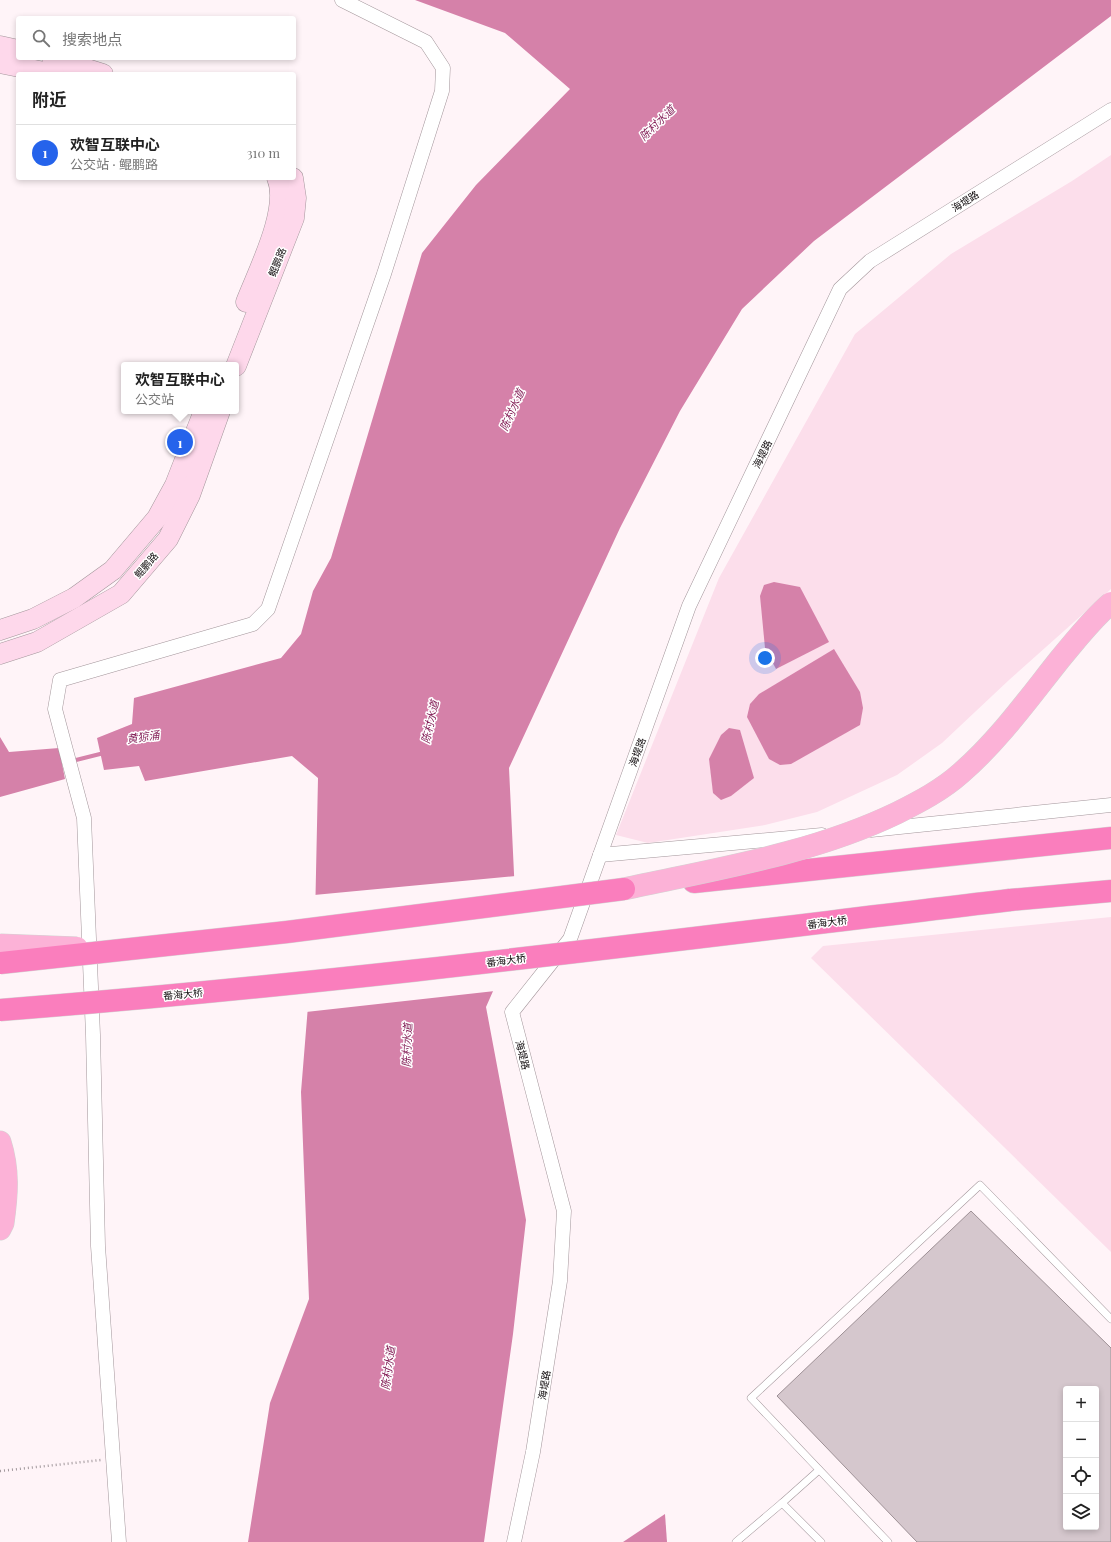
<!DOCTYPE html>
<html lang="zh">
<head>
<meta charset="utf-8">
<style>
  :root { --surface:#fff; --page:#f6f6f6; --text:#222; --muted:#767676; --line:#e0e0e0; --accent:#2563eb }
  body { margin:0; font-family:"Playfair Display","Noto Sans SC",serif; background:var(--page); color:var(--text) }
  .controls { position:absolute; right:12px; bottom:12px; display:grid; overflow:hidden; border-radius:4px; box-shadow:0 2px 6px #0003 }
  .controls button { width:36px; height:36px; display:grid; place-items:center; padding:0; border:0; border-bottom:1px solid var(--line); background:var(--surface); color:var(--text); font:20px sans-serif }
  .you { position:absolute; left:765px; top:658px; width:14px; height:14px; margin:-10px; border:3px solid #fff; border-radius:50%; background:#1a73e8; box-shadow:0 0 0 6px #1a73e833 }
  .badge { display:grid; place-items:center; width:26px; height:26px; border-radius:50%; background:var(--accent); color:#fff; font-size:13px; font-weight:700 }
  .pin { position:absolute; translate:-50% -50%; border:2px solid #fff; box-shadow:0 1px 4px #0006 }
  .popup { position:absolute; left:121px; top:362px; width:118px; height:52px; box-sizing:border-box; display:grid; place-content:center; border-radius:4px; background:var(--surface); filter:drop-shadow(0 1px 3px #0005); font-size:13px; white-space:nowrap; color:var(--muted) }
  .popup b { font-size:15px; color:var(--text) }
  .popup::after { content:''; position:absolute; left:50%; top:100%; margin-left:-8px; border:8px solid transparent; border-top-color:var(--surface) }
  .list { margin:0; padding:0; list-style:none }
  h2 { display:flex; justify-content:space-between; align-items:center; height:52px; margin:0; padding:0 16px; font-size:17px }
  h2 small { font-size:13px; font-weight:400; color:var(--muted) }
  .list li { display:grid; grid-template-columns:26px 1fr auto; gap:12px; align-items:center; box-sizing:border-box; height:56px; padding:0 16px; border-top:1px solid var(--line) }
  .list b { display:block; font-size:15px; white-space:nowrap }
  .list p { margin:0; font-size:13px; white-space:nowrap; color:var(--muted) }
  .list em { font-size:13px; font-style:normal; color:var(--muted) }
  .icon { flex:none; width:22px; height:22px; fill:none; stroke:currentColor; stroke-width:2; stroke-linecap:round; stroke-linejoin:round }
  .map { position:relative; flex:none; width:1111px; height:1542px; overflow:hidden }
  .search { position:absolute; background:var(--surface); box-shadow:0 2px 6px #0003; left:16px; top:16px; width:280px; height:44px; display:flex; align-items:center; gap:10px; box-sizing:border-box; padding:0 14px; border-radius:4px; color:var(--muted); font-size:15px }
  .panel { position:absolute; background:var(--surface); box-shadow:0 2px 6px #0003; left:16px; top:72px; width:280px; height:108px; border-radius:4px }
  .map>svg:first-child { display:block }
</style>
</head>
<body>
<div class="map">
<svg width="1111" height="1542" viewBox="0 0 1111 1542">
  <rect width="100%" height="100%" fill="#fff4f8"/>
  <!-- green -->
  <g fill="#fcdeeb">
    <path d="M1111 155V589L1009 680 942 743 897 775 817 812 765 825 648 843 616 835 719 578 855 334 951 254 1072 181Z"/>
    <path d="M1111 917V1252L811 958 823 946Z"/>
  </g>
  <!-- water -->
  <g fill="#d581a9">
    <path d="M415 0H1111V16L814 241 742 309 680 411 620 528 509 768 517 937 486 1007 526 1220 513 1334 484 1542H248L270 1403 309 1299 301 1092 315 920 318 778 292 756 145 781 139 766 104 770 97 738 132 724 134 698 281 658 301 634 313 591 331 558 422 253 476 185 570 89 505 33Z"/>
    <path d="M774 582 800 587 829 642 776 669 765 648 760 596 764 585Z"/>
    <path d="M834 649 860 692 863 708 860 725 791 764 780 765 769 759 747 717 750 704 759 694Z"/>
    <path d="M729 728 740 730 754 778 731 796 721 800 713 793 709 759 721 735Z"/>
    <path d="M0 737 9 752 59 748 65 779 0 797Z"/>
    <path d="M665 1514 667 1542H623Z"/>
  </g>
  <!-- pier -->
  <path fill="#fff4f8" d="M516 876 519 937 495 991 306 1012 314 895Z"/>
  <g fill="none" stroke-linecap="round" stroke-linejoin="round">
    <!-- stream -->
    <path stroke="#d581a9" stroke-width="4" d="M72 761 104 753"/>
  </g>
  <!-- building -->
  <path fill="#d5c7cd" stroke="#9d9095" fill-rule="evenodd" d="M971 1211 1111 1348V1542H917L777 1396ZM1066 1389H1096V1527H1066Z"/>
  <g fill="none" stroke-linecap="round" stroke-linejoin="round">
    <defs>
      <g id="lane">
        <path d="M819 1470 782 1503 821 1542"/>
        <path d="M736 1542 782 1503"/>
        <path d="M888 1542 751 1398 980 1185 1111 1319"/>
      </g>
      <g id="street">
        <path d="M871 830 1111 805"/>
        <path d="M600 855 822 835"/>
        <path d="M119 1542 98 1246 93 1035 84 818 55 709 60 680 253 624 268 609 384 274 442 91 443 68 426 42 342 0"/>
        <path d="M514 1542 533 1452 560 1281 564 1211 512 1012 570 939 689 606 840 289 870 261 1111 110"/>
      </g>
      <g id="secondary">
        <path d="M0 46 18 50"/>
        <path d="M52 58 103 74"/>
        <path d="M0 63 54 74"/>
        <path d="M246 302C258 271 290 209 277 178"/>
        <path d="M236 366 294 218 296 198 293 178"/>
        <path d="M0 630 33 619 74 598 113 570 157 518 175 485 204 411"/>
        <path d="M0 654 37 642 121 594 168 539 190 495 220 411"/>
      </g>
      <path id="primary" d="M0 1142C9 1170 7 1195 3 1223L0 1229"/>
      <g id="highway">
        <path d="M694 882 1111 838"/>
        <path d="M1010 900 1111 891"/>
      </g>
    </defs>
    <!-- lane casing -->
    <use href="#lane" stroke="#a3969b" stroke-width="8"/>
    <!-- street casing -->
    <use href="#street" stroke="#a3969b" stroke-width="15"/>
    <!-- secondary casing -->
    <use href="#secondary" stroke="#a3969b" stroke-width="21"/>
    <!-- primary casing -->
    <use href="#primary" stroke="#d4d3d3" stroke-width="23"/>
    <!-- highway casing -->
    <use href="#highway" stroke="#d4d3d3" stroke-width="23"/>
    <!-- path -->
    <path stroke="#a0979b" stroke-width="2.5" stroke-dasharray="1 3" stroke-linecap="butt" d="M0 1471 101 1460"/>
    <!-- lane -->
    <use href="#lane" stroke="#fff" stroke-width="7"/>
    <!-- street -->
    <use href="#street" stroke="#fff" stroke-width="14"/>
    <!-- secondary -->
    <use href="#secondary" stroke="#fed8eb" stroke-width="20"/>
    <!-- primary -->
    <use href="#primary" stroke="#fcb2d7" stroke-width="22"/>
    <!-- highway -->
    <use href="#highway" stroke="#fa7ebd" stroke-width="22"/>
    <defs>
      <g id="primary-bridge">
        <path d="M624 889C715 869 812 854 897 813 919 802 942 790 961 773 999 740 1029 698 1060 659 1076 640 1092 619 1111 603"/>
        <path d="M0 945 77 948"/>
      </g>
      <g id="highway-bridge">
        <path d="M0 963 287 932 624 889"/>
        <path d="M0 1010C338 984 674 940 1010 900"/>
      </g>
    </defs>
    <!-- primary-bridge casing -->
    <use href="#primary-bridge" stroke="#d4d3d3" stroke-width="23" stroke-linecap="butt"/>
    <!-- highway-bridge casing -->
    <use href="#highway-bridge" stroke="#d4d3d3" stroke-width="23" stroke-linecap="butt"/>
    <!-- primary-bridge -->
    <use href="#primary-bridge" stroke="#fcb2d7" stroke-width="22"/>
    <!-- highway-bridge -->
    <use href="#highway-bridge" stroke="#fa7ebd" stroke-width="22"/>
  </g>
  <g text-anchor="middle" stroke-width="3" stroke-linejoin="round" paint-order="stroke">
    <!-- street labels -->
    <g font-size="10" fill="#100b0d" stroke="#fff">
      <text transform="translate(965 201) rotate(-32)" y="4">海堤路</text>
      <text transform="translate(277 262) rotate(-68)" y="4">鲲鹏路</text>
      <text transform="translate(762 454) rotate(-64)" y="4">海堤路</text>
      <text transform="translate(146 565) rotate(-49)" y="4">鲲鹏路</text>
      <text transform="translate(637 752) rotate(-70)" y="4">海堤路</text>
      <text transform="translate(827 922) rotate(-7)" y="4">番海大桥</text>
      <text transform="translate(506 960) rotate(-7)" y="4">番海大桥</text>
      <text transform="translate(183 994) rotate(-5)" y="4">番海大桥</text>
      <text transform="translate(523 1055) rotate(76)" y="4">海堤路</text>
      <text transform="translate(544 1385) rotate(-81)" y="4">海堤路</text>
    </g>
    <!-- water labels -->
    <g font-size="11" font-style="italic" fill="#852159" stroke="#fff">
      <text transform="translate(657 123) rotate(-44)" y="4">陈村水道</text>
      <text transform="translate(512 410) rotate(-66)" y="4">陈村水道</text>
      <text transform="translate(430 722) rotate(-77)" y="4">陈村水道</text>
      <text transform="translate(143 737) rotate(-8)" y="4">黄猄涌</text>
      <text transform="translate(407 1045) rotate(-88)" y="4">陈村水道</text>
      <text transform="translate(388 1368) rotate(-82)" y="4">陈村水道</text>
    </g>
  </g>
</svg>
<div class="controls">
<button>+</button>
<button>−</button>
<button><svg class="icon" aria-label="locate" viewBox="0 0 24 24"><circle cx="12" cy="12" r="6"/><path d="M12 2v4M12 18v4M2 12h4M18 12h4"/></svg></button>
<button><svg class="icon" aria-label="layers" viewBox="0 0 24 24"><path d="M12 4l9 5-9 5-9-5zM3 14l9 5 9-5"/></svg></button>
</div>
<div class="you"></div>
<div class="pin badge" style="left:180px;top:442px">1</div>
<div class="popup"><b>欢智互联中心</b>公交站</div>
<div class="search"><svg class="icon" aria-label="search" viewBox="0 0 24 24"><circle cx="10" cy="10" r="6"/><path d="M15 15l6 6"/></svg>搜索地点</div>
<section class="panel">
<h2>附近<small></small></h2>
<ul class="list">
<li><span class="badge">1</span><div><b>欢智互联中心</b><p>公交站 · 鲲鹏路</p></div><em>310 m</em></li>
</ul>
</section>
</div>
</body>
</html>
